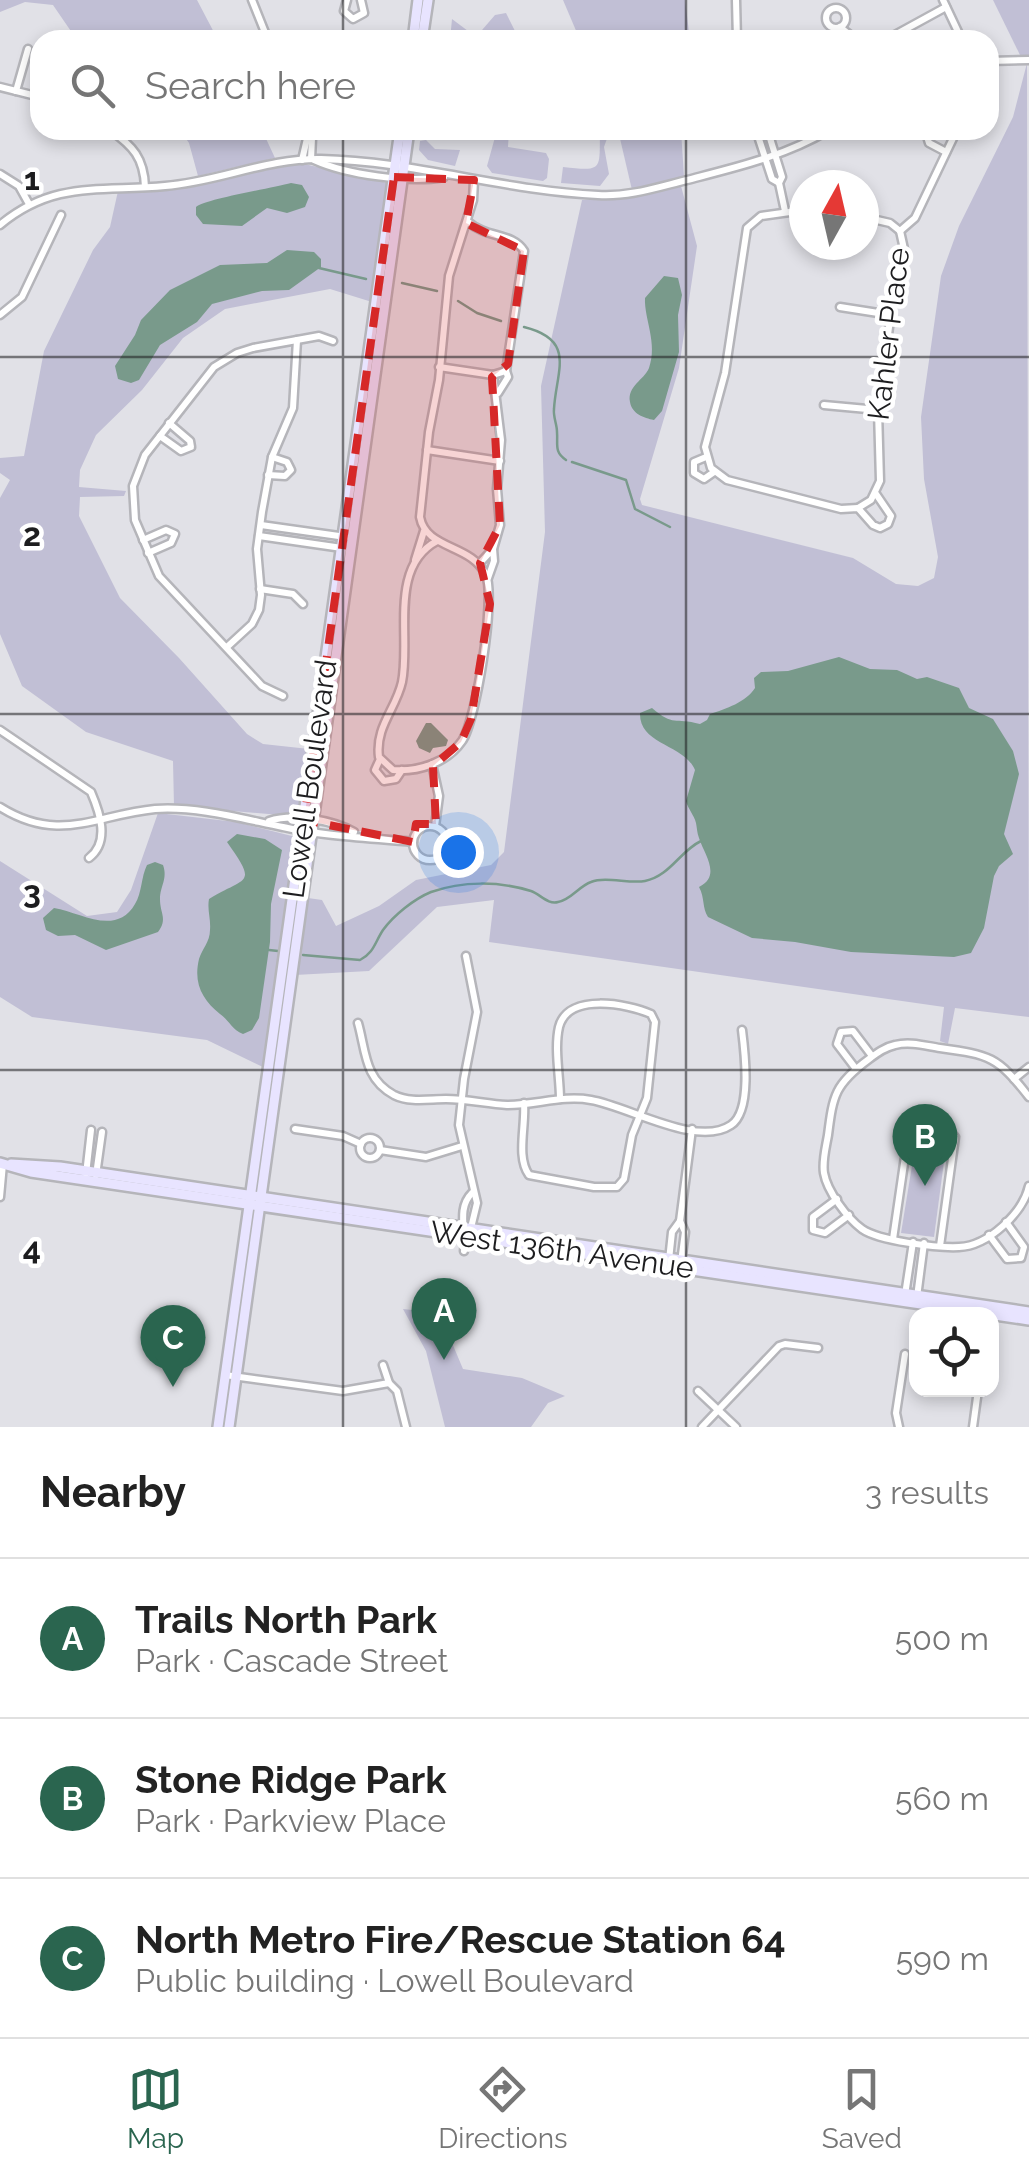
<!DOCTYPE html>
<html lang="en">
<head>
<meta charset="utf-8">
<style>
  :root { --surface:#fff; --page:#f2f2f2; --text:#222; --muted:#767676; --line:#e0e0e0; --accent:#2a654f }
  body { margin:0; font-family:Raleway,sans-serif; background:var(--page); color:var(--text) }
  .controls { position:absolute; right:30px; bottom:30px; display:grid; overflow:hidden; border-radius:20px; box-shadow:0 5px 15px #0003 }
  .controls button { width:90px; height:90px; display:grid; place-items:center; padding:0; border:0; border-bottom:2px solid var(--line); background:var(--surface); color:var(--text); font:50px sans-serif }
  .compass { position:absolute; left:789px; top:170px; width:90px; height:90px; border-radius:50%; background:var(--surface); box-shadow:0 5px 15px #0003; rotate:8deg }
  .you { position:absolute; left:458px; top:852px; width:35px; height:35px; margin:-25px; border:8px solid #fff; border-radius:50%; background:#1a73e8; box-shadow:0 0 0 15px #1a73e833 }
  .badge { display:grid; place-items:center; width:65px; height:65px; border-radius:50%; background:var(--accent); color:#fff; font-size:32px; font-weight:700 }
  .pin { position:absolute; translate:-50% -82px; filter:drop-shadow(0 2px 5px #0008) }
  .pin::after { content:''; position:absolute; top:52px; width:35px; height:30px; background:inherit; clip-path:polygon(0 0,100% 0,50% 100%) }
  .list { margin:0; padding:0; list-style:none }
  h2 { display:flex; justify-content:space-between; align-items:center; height:130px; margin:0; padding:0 40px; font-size:42px }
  h2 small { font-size:32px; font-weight:400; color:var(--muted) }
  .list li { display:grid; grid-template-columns:65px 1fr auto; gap:30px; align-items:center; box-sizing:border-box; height:160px; padding:0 40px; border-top:2px solid var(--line) }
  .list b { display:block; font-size:38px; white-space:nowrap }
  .list p { margin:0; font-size:32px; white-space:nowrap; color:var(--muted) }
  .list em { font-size:32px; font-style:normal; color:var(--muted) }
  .icon { flex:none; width:55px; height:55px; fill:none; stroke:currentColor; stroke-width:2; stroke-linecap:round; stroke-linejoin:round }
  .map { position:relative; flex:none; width:1029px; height:1427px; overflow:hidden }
  .search { position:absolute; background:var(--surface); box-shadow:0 5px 15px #0003; left:30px; right:30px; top:30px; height:110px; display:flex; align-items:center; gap:25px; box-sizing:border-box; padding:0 35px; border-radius:30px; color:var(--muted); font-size:38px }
  .sheet { height:610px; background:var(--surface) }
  nav { display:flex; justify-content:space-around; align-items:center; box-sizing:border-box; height:140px; border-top:2px solid var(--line); background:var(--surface); font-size:28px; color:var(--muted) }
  nav a { display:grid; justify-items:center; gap:5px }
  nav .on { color:var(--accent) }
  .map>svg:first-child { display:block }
</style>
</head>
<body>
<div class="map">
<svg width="1029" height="1427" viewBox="0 0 1029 1427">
  <rect width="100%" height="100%" fill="#e1e1e7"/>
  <!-- green -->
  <g fill="#c1bfd5">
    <path d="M0 0H197L218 40H77L53 5 25 2 0 12Z"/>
    <path d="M563 0H685L690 40H580Z"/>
    <path d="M993 0H1029V55H1020Z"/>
    <path d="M506 13 515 31 505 40H450L452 19 476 37 495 15Z"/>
    <path d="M1027 63 1029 1017 955 1008 948 1044 940 1041 944 1007 489 942 494 900 437 907 369 971 295 975 308 898 322 900 336 926 379 906 416 880 491 865 504 852 545 532 541 386 582 200 632 198 681 186 697 246 679 368 640 499 642 505 853 558 896 584 918 586 934 578 938 557 924 479 921 417 941 276 959 226 1013 117Z"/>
    <path d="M180 130H262L275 158 198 176 189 143Z"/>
    <path d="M497 130H509L508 147 546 153 549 159 547 178 543 181 492 173 487 166Z"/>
    <path d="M600 130H610L604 147 609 174 600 186 561 183 563 167C605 172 599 169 600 130Z"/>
    <path d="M618 130H681L684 177 632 190Z"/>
    <path d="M426 140 435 149 460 150 455 166 428 160 419 150 420 141Z"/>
    <path d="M300 163 387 183 372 302 330 289 225 309 183 338 142 390 96 435 80 470 79 487 126 491 124 496 80 497 79 516 120 598 179 658 247 734 263 744 309 749 298 809 292 816 174 806 173 761 86 732 22 686 0 634V498L10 480 0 473V458L24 456 44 351 93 250 110 227 118 191 182 188Z"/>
    <path d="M158 813 236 822 296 837 265 1068 207 1040 32 1017 0 997V861L87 916 117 912 131 890Z"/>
    <path d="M917 1135 947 1139 934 1237 901 1233Z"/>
    <path d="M403 1309 431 1312 447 1331 463 1369 522 1378 565 1396 548 1403 531 1427H445L426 1351Z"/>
  </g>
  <!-- water -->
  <g fill="#799a8b">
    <path d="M291 183 302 185 309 197 305 207 287 213 267 208 242 226 203 224 196 215V207C205 199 273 188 291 183Z"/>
    <path d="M287 250 314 252 321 259V267L289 290 262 291 212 304 197 322 160 345 139 380 131 383 118 379 115 366 135 335 141 320 170 290 220 265 267 263Z"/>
    <path d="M664 276 678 278 682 295 678 315 679 352 662 411 654 420C644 418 632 414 630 402 627 386 644 380 649 368 658 343 644 319 645 298Z"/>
    <path d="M839 657 870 669 897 670 917 679 927 677 959 688 969 708 993 719 1013 751 1019 774 1004 834 1013 854 999 866 994 876 984 928 971 953 954 957 851 952 795 942 752 938 708 917C702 908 705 898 699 887 722 876 704 854 699 838 697 833 697 828 696 823 694 815 688 809 686 801L695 770C684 744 639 745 640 713L652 708C674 727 674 717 700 724L707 720 710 714C726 709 746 702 755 688L754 678 761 672 788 671Z"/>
    <path d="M426 723H431L448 740 446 746 433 748 430 753 419 748 416 741Z"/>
    <path d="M237 834 265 839 282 850 271 904 270 942 259 1018 252 1030 243 1034C231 1029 230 1021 220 1014 203 1000 193 984 199 959 202 949 210 942 210 930 211 919 207 910 209 899 247 876 258 886 227 842Z"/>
    <path d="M155 862 163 865C168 879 160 886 160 899 160 914 168 919 158 932L106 950 75 935 58 936 46 930 43 918 54 908C80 912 116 937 135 904 142 893 141 877 147 865Z"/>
  </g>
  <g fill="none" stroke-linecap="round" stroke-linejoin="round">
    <!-- stream -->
    <g stroke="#799a8b" stroke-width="2.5">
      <path d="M319 268 366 279"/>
      <path d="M402 283 437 291"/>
      <path d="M458 301 477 313 501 321"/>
      <path d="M524 327C577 340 556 371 554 409 553 417 557 424 557 432 558 445 554 452 566 460"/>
      <path d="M572 462 626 480 635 509 670 527"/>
      <path d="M269 950 278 951"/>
      <path d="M303 955 360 960C374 953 375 942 383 930 394 915 414 899 431 892 462 881 499 881 531 891 540 894 548 905 558 902 571 900 579 886 591 882 606 876 629 884 645 881 670 876 680 851 701 841"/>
    </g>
    <defs>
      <g id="minor">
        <path d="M252 0 268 40"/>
        <path d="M347 0 344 11 353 19 364 13 361 0"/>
        <path d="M736 0 737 40"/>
        <path d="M943 0 960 36 966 40"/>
        <circle cx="836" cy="18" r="10"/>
        <path d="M840 27 854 38 863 40"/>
        <path d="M877 40 893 36 946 7"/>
        <path d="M989 61 1029 60"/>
        <path d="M0 87 40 97"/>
        <path d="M16 91 28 49"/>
        <path d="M110 130C133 146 144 158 145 187"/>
        <path d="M759 130V139L772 179 779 183"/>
        <path d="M764 130 769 135 782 177 779 183 785 211"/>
        <path d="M925 130 929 143 946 152"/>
        <path d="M309 131 312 138 311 159"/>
        <path d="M302 160 309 130"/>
        <path d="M314 160C347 175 408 183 444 177"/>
        <path d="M0 174 19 186 29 204"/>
        <path d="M804 210 761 216 747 228 725 373 705 447 711 468 727 480 841 509 858 508 873 525 880 528 888 524 891 516 876 494"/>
        <path d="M864 217 890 223 900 231"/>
        <path d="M467 221C487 239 512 232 524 251L506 371 493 375"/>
        <path d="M0 225C54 180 101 192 165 186 218 182 267 158 321 159 414 161 505 191 598 195 629 197 658 187 687 180 737 167 785 156 829 130"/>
        <path d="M900 231 915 218 957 130"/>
        <path d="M840 307 891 315"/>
        <path d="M0 315 22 297 61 215"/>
        <path d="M439 367 493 375"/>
        <path d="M493 375 501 440 497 489 500 525 493 549"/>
        <path d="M498 393 508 377 506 371"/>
        <path d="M824 405 878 410"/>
        <path d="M160 436 181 451 191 447 190 441 169 423"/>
        <path d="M427 450 500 461"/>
        <path d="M706 457 694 462V473L704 479 714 472"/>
        <path d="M268 475 285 476 291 470 287 462 272 457"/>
        <path d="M858 508 871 500 880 481 878 410 895 282 904 249 900 231"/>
        <path d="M261 525 346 537"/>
        <path d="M259 536 342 548"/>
        <path d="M143 540 166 530 175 534 171 543 148 553"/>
        <path d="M437 541C388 567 411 638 402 682 396 709 375 727 379 757L393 770C418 772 447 763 462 741 476 721 496 598 486 575 472 544 426 550 420 517L429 432 439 380 449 276 473 200 474 180"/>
        <path d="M415 560 424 531"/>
        <path d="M479 564 493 549 494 561 488 578"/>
        <path d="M260 589 293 594 303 604"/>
        <path d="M227 647 252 624 259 610 261 595 257 549 262 512 272 457 293 408 297 340"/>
        <path d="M283 696 262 686 159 576 135 520 133 486 145 455 214 367 237 353 253 348 319 336 333 341"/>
        <path d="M0 730 91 792C100 813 110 842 89 858"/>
        <path d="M380 759 375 770 384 781 396 779 402 770"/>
        <path d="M432 764 439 796 435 826"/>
        <path d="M0 807C59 844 95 815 155 809 197 806 243 819 283 827 321 836 373 838 413 842"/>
        <path d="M269 821C293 813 332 820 354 832"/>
        <circle cx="430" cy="843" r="17"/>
        <path d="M466 956 477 1012 464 1079 459 1125 477 1203 470 1232"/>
        <path d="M358 1023C366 1051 364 1079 394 1095 410 1103 429 1099 446 1099 467 1099 487 1104 507 1105 536 1105 563 1095 591 1100 628 1106 697 1148 731 1125 752 1111 745 1054 742 1030"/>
        <path d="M856 1069 837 1044 841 1032 853 1031 872 1056"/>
        <path d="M1014 1079 1029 1067"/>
        <path d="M1029 1097C997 1056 990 1055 940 1048 926 1046 910 1041 895 1045 885 1047 877 1053 869 1059 835 1084 833 1095 828 1135 826 1147 822 1161 824 1173 827 1191 847 1218 862 1229 879 1241 937 1248 959 1247 988 1246 1023 1213 1029 1186"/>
        <path d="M524 1103C526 1126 516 1157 529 1175L594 1187H617L624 1179 632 1135 647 1098 655 1022 651 1014C628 1004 568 992 559 1027 554 1049 560 1077 560 1099"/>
        <path d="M295 1129 343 1136 361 1144"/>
        <circle cx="370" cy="1148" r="10"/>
        <path d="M380 1150 426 1157 462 1146"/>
        <path d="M86 1174 91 1130"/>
        <path d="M96 1175 102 1132"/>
        <path d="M0 1197 3 1164"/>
        <path d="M837 1199 813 1217V1230L825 1233 849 1215"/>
        <path d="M680 1221 685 1232 681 1262"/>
        <path d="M989 1235 1007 1259 1021 1258 1024 1247 1006 1222"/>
        <path d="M893 1239 909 1129 915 1125 949 1130 955 1137 940 1246"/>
        <path d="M464 1251C467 1232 456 1209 472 1193"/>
        <path d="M669 1260 672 1232 680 1221 692 1129"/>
        <path d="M905 1295 913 1242"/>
        <path d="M917 1297 924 1243"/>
        <path d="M383 1365 389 1383 397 1391 406 1427"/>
        <path d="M225 1375 343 1391 389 1383"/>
        <path d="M698 1391 736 1427"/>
        <path d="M702 1427 779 1346 785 1344 818 1348"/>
        <path d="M899 1427 896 1413 905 1354"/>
        <path d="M973 1427 978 1390"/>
      </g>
      <g id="secondary">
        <path d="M413 40 418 0"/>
        <path d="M422 40 428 0"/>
        <path d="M0 1163 31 1172 1029 1320"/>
        <path d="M11 1164 60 1167 1029 1312"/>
        <path d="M218 1427 400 130"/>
        <path d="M229 1427 409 130"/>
      </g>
    </defs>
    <!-- minor casing -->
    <use href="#minor" stroke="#b5b5ba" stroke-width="11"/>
    <!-- secondary casing -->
    <use href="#secondary" stroke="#b5b5ba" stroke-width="14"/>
    <!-- minor -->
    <use href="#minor" stroke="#fff" stroke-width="6"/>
    <!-- secondary -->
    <use href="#secondary" stroke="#e8e4ff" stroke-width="9"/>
  </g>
  <!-- marked area -->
  <path fill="#d62828" fill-opacity="0.2" stroke="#d62828" stroke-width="8" stroke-dasharray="20 12" stroke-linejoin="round" d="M394 177 474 180 466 223 524 251 508 364 492 377 500 525 480 563 490 604 471 719 461 742 433 766 436 824H416L413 842 304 820Z"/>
  <!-- grid -->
  <path fill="none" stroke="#1d1d1f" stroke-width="2.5" stroke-opacity="0.55" d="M343 0V40M686 0V40M343 130V1427M686 130V1427M0 357H1029M0 714H1029M0 1070H1029"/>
  <g text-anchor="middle" stroke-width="9" stroke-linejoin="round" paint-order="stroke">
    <!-- street labels -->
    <g font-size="30" fill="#1d1d1f" stroke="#fff">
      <text transform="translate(889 334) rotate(-83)" y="10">Kahler Place</text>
      <text transform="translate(310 779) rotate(-82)" y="10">Lowell Boulevard</text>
      <text transform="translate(562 1250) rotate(8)" y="10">West 136th Avenue</text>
    </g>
  </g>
  <g font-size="32" text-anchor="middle" font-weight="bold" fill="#1d1d1f" stroke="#fff" stroke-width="9" stroke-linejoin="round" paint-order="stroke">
    <text x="32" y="190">1</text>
    <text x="32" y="546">2</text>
    <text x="32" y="903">3</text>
    <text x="32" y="1260">4</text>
  </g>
</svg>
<div class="controls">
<button><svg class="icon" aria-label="locate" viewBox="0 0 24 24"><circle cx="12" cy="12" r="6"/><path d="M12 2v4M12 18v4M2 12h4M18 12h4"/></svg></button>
</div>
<svg class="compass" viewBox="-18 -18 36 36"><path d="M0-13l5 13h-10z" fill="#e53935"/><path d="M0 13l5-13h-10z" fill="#767676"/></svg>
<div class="you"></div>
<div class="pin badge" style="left:444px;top:1360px">A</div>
<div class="pin badge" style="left:925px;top:1186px">B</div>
<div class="pin badge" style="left:173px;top:1387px">C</div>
<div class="search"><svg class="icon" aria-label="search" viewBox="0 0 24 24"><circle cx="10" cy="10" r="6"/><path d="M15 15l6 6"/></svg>Search here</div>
</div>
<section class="sheet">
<h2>Nearby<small>3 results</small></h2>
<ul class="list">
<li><span class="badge">A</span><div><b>Trails North Park</b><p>Park · Cascade Street</p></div><em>500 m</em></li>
<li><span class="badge">B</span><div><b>Stone Ridge Park</b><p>Park · Parkview Place</p></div><em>560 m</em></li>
<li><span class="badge">C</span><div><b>North Metro Fire/Rescue Station 64</b><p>Public building · Lowell Boulevard</p></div><em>590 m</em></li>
</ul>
</section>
<nav>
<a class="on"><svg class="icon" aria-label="map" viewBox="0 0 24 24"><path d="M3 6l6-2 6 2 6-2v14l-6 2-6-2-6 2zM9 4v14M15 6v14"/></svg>Map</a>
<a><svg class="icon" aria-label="directions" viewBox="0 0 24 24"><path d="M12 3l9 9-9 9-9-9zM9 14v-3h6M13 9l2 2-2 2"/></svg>Directions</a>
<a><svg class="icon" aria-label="saved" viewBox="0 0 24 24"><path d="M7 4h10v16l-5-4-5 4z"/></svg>Saved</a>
</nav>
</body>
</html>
